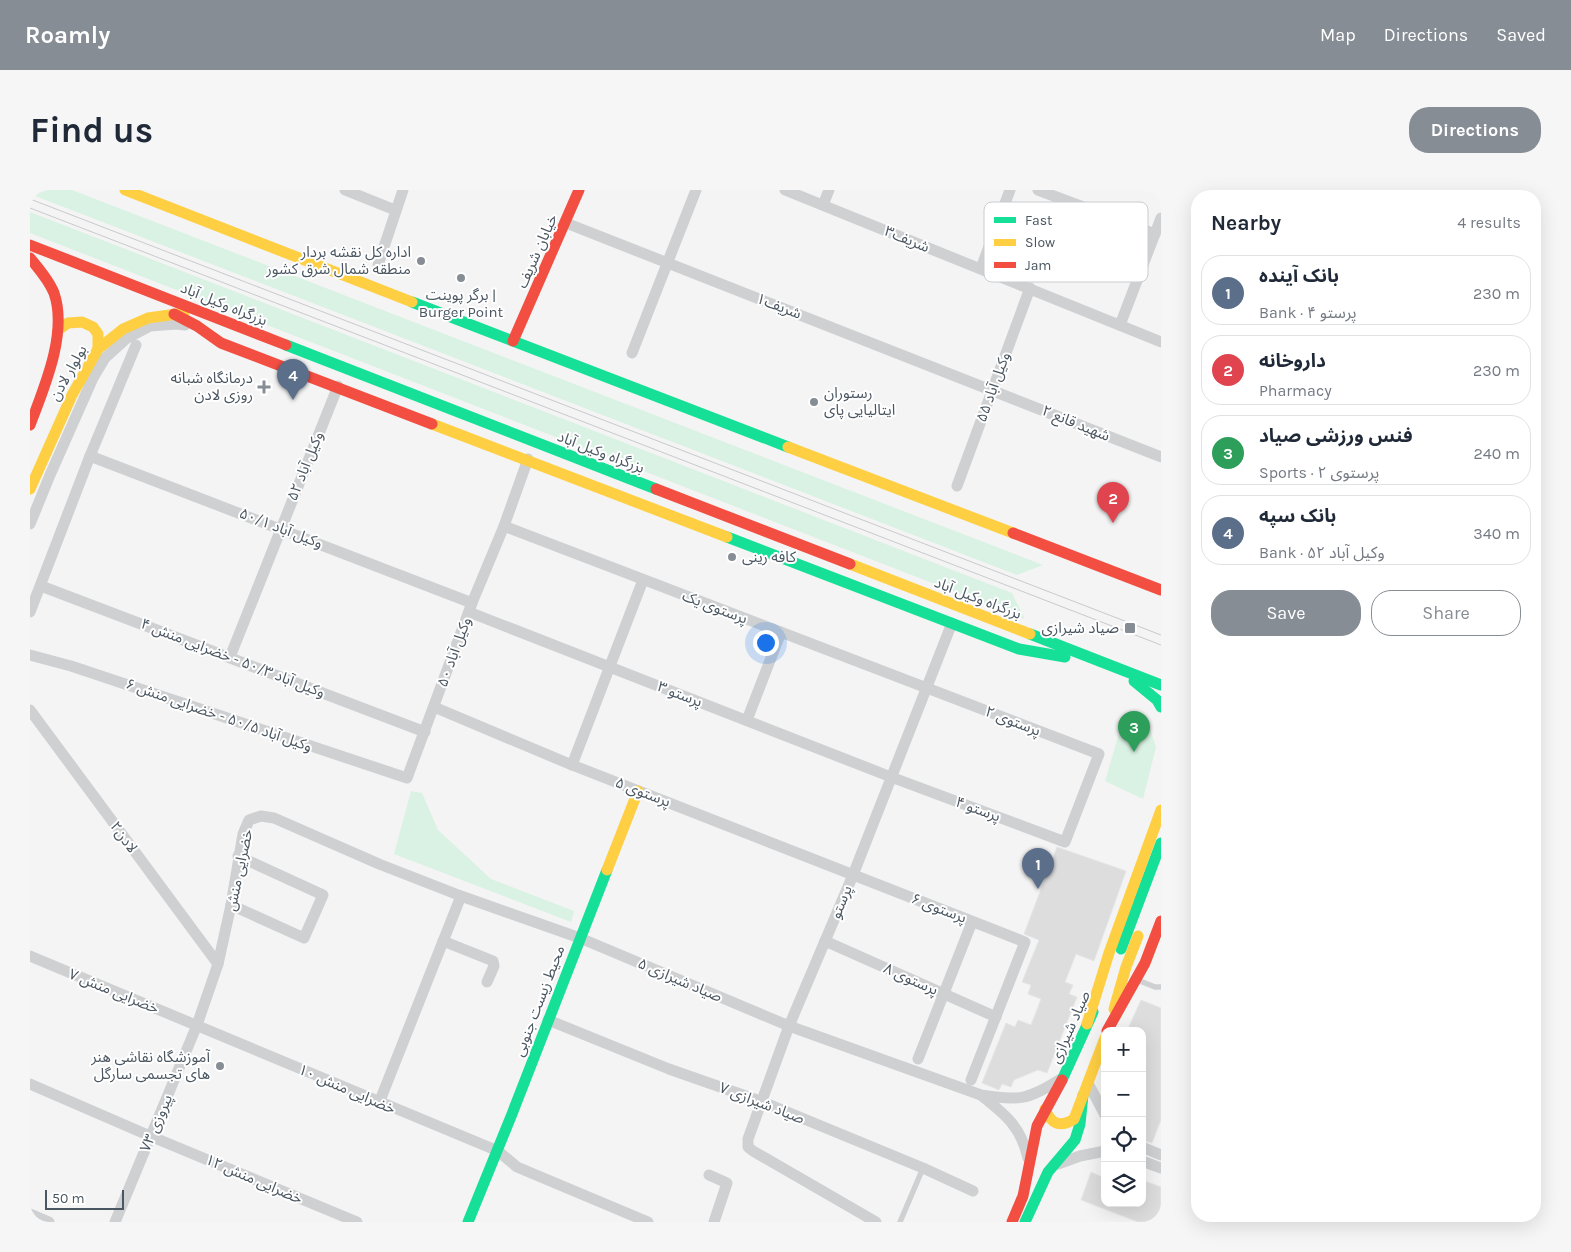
<!DOCTYPE html>
<html lang="en">
<head>
<meta charset="utf-8">
<style>
  :root { --surface:#fff; --page:#f6f6f7; --text:#1f2937; --muted:#747a83; --line:#e0e1e3; --accent:#868d94 }
  body { margin:0; font-family:Karla,"Noto Sans Arabic",sans-serif; background:var(--page); color:var(--text) }
  .controls { position:absolute; right:15px; bottom:15px; display:grid; overflow:hidden; border-radius:10px; box-shadow:0 5px 20px #0002 }
  .controls button { width:45px; height:45px; display:grid; place-items:center; padding:0; border:0; border-bottom:1px solid var(--line); background:var(--surface); color:var(--text); font:25px sans-serif }
  .scale { position:absolute; left:15px; bottom:12px; width:79px; box-sizing:border-box; padding-left:5px; border:2px solid #4a5661; border-top:0; font-size:14px; line-height:18px; white-space:nowrap; color:#4a5661; -webkit-text-stroke:4px #fff; paint-order:stroke }
  .you { position:absolute; left:735px; top:452px; width:18px; height:18px; margin:-12px; border:4px solid #fff; border-radius:50%; background:#1a73e8; box-shadow:0 0 0 8px #1a73e833 }
  .badge { display:grid; place-items:center; width:32px; height:32px; border-radius:50%; background:var(--accent); color:#fff; font-size:16px; font-weight:700 }
  .pin { position:absolute; translate:-50% -41px; filter:drop-shadow(0 1px 2px #0008) }
  .pin::after { content:''; position:absolute; top:26px; width:18px; height:15px; background:inherit; clip-path:polygon(0 0,100% 0,50% 100%) }
  .list { margin:0; padding:0; list-style:none }
  h2 { display:flex; justify-content:space-between; align-items:center; height:65px; margin:0; padding:0 20px; font-size:21px }
  h2 small { font-size:16px; font-weight:400; color:var(--muted) }
  .list li { display:grid; grid-template-columns:32px 1fr auto; gap:15px; align-items:center; box-sizing:border-box; height:70px; margin:0 10px 10px; padding:0 10px; border:1px solid var(--line); border-radius:20px }
  .list b { display:block; font-size:19px; white-space:nowrap }
  .list p { margin:0; font-size:16px; white-space:nowrap; color:var(--muted) }
  .list em { font-size:16px; font-style:normal; color:var(--muted) }
  .actions { display:flex; gap:10px; padding:15px 20px }
  .actions a { flex:1; padding:11px 0; border:1px solid var(--accent); border-radius:20px; text-align:center; font-size:18px; color:var(--accent) }
  .actions .main { background:var(--accent); color:#fff }
  .icon { flex:none; width:28px; height:28px; fill:none; stroke:currentColor; stroke-width:2; stroke-linecap:round; stroke-linejoin:round }
  .map { position:relative; flex:none; width:1131px; height:1032px; overflow:hidden; border-radius:20px }
  header { display:flex; align-items:center; gap:30px; box-sizing:border-box; height:70px; padding:0 25px; background:var(--accent); color:#fff }
  header strong { font-size:24px }
  nav { display:flex; gap:28px; margin-inline-start:auto; font-size:18px }
  .intro { display:flex; align-items:center; justify-content:space-between; box-sizing:border-box; height:120px; padding:0 30px }
  h1 { margin:0; font-size:35px }
  .button { padding:12px 22px; border-radius:20px; background:var(--accent); color:#fff; font-size:18px; font-weight:700 }
  main { display:flex; gap:30px; padding:0 30px }
  aside { flex:1; background:var(--surface); border-radius:20px; box-shadow:0 5px 20px #0002 }
  .map>svg:first-child { display:block }
</style>
</head>
<body>
<header>
<strong>Roamly</strong>
<nav><a>Map</a><a>Directions</a><a>Saved</a></nav>
</header>
<div class="intro"><h1>Find us</h1><a class="button">Directions</a></div>
<main>
<div class="map">
<svg width="1131" height="1032" viewBox="0 0 1131 1032">
  <rect width="100%" height="100%" fill="#f4f4f4"/>
  <!-- green -->
  <g fill="#d9f2e3">
    <path d="M0 0H42L1013 375 987 385 0 4Z"/>
    <path d="M0 22 982 403 995 429 0 43Z"/>
    <path d="M1094 527 1119 536 1126 557 1113 609 1075 591Z"/>
    <path d="M381 601 392 603 408 640 461 689 544 721 541 732 364 664Z"/>
  </g>
  <!-- building -->
  <g fill="#ddddde" stroke="#e5e6e7">
    <path d="M1027 657 1096 681 1064 771 1046 764 1035 792 1043 795 1039 804 1047 807 1017 883 1008 880 984 890 981 897 972 894 969 900 952 893 976 833 985 837 988 830 1001 835 1011 809 998 804 1001 795 992 792 1009 750 994 744Z"/>
    <path d="M1111 810 1131 818V930L1122 953 1112 950V841H1097Z"/>
    <path d="M1061 982 1075 988V1013H1112V990L1131 997V1032H1108L1051 1010Z"/>
  </g>
  <g fill="none" stroke-linecap="round" stroke-linejoin="round">
    <!-- lane -->
    <g stroke="#ced0d2" stroke-width="5.5">
      <path d="M1110 791 1125 797H1131"/>
      <path d="M870 1032 893 978"/>
    </g>
    <!-- street -->
    <g stroke="#ced0d2" stroke-width="11">
      <path d="M315 0 365 20"/>
      <path d="M755 0 1131 152"/>
      <path d="M1008 0 1125 44"/>
      <path d="M793 15 799 0"/>
      <path d="M536 33 1131 267"/>
      <path d="M348 75 373 0"/>
      <path d="M951 78 980 0"/>
      <path d="M1090 135 1131 28"/>
      <path d="M602 163 666 0"/>
      <path d="M60 266 442 413"/>
      <path d="M927 296 1000 98"/>
      <path d="M0 334 20 285 63 188 75 168 97 148 120 136 146 134 155 135"/>
      <path d="M11 396 395 542"/>
      <path d="M0 422 60 266 106 155"/>
      <path d="M439 422 861 587 1035 652 1069 564 474 336"/>
      <path d="M0 465 41 476 377 588 442 413 474 336 498 269"/>
      <path d="M200 467 308 196"/>
      <path d="M404 517 542 575 995 752 941 890"/>
      <path d="M0 520 188 774"/>
      <path d="M717 530 751 442"/>
      <path d="M542 575 613 390"/>
      <path d="M201 715 274 748 293 705 208 666"/>
      <path d="M413 751 463 771 464 776 457 792"/>
      <path d="M795 751 966 827"/>
      <path d="M0 766 468 961 487 977 618 1032"/>
      <path d="M518 830 639 879 733 912 893 978 943 1001"/>
      <path d="M888 869 942 732"/>
      <path d="M1058 893 1075 925"/>
      <path d="M0 894 120 946 327 1032"/>
      <path d="M952 906C976 925 991 937 998 968"/>
      <path d="M349 913 431 706"/>
      <path d="M1112 957 1131 965"/>
      <path d="M1112 971 1131 978"/>
      <path d="M1028 974 1050 966 1075 961"/>
      <path d="M679 985 697 993 684 1032"/>
      <path d="M0 1024 19 1032"/>
      <path d="M85 1032 167 835 188 774 201 715 213 644 219 630 231 626 244 628 349 674 431 706 550 748 759 836 951 905C989 911 998 910 1031 889"/>
      <path d="M846 1032 723 961 718 957V949L759 836 823 685 922 433"/>
    </g>
    <!-- fast -->
    <g stroke="#16e098" stroke-width="11">
      <path d="M382 112 758 257"/>
      <path d="M256 155 626 299"/>
      <path d="M697 347 989 459 1035 467"/>
      <path d="M1000 444 1131 495"/>
      <path d="M1104 491 1127 510 1131 517"/>
      <path d="M1091 759 1131 653"/>
      <path d="M1032 890 1063 822"/>
      <path d="M438 1032 482 924 577 680"/>
      <path d="M995 1032 1018 982 1045 950 1050 934 1053 905"/>
    </g>
    <!-- slow -->
    <g stroke="#ffcf43" stroke-width="11">
      <path d="M95 0 382 112"/>
      <path d="M28 140 38 133 52 132 63 137 68 144V159"/>
      <path d="M402 234 697 347"/>
      <path d="M758 257 983 343"/>
      <path d="M0 299 42 205 68 159 93 139 118 128 154 123"/>
      <path d="M820 374 1000 444"/>
      <path d="M577 680 608 601"/>
      <path d="M1084 819 1096 777 1108 746"/>
      <path d="M1057 834 1079 763 1131 620"/>
      <path d="M1015 919C1021 934 1030 938 1044 929L1075 848"/>
    </g>
    <!-- jam -->
    <g stroke="#f24e42" stroke-width="11">
      <path d="M0 55 256 155"/>
      <path d="M0 68C9 79 19 90 24 103 38 143 14 198 0 235"/>
      <path d="M144 124 167 136 191 153 402 234"/>
      <path d="M483 151 549 0"/>
      <path d="M626 299 820 374"/>
      <path d="M983 343 1131 400"/>
      <path d="M1077 841 1115 773 1131 731"/>
      <path d="M982 1032 993 1006 1007 936 1032 890"/>
    </g>
    <!-- tram -->
    <g stroke="#c9cacc" stroke-width="1">
      <path d="M0 9 1131 445"/>
      <path d="M0 18 1131 455"/>
    </g>
  </g>
  <!-- markers -->
  <g fill="#868d94" stroke="#fff" stroke-width="2">
    <circle cx="391" cy="71" r="5"/>
    <circle cx="431" cy="88" r="5"/>
    <path d="M231.5 189.5h5v5h5v5h-5v5h-5v-5h-5v-5h5z"/>
    <circle cx="784" cy="212" r="5"/>
    <circle cx="702" cy="367" r="5"/>
    <rect x="1094" y="432" width="12" height="12" rx="2.5"/>
    <circle cx="190" cy="876" r="5"/>
  </g>
  <g text-anchor="middle" stroke-width="4" stroke-linejoin="round" paint-order="stroke">
    <!-- street labels -->
    <g font-size="15" fill="#4a5661" stroke="#fff">
      <text transform="translate(877 49) rotate(22)" y="5">شریف٣</text>
      <text transform="translate(507 61) rotate(-66)" y="5">خیابان شریف</text>
      <text transform="translate(194 114) rotate(22)" y="5">بزرگراه وکیل آباد</text>
      <text transform="translate(749 116) rotate(21)" y="5">شریف١</text>
      <text transform="translate(38 183) rotate(-61)" y="5">بولوار لادن</text>
      <text transform="translate(963 197) rotate(-70)" y="5">۵۵ وکیل آباد</text>
      <text transform="translate(1046 233) rotate(22)" y="5">شهید قانع ۲</text>
      <text transform="translate(571 262) rotate(21)" y="5">بزرگراه وکیل آباد</text>
      <text transform="translate(275 276) rotate(-68)" y="5">۵۲ وکیل آباد</text>
      <text transform="translate(251 338) rotate(21)" y="5">وکیل آباد ۵۰/۱</text>
      <text transform="translate(948 408) rotate(21)" y="5">بزرگراه وکیل آباد</text>
      <text transform="translate(685 417) rotate(21)" y="5">پرستوی یک</text>
      <text transform="translate(424 462) rotate(-70)" y="5">۵۰ وکیل آباد</text>
      <text transform="translate(203 468) rotate(21)" y="5">وکیل آباد ۵۰/۳ - خضرایی منش ۴</text>
      <text transform="translate(650 504) rotate(21)" y="5">پرستو ۳</text>
      <text transform="translate(189 525) rotate(19)" y="5">وکیل آباد ۵۰/۵ - خضرایی منش ۶</text>
      <text transform="translate(983 531) rotate(21)" y="5">پرستوی ۲</text>
      <text transform="translate(613 602) rotate(21)" y="5">پرستوی ۵</text>
      <text transform="translate(948 619) rotate(20)" y="5">پرستو ۴</text>
      <text transform="translate(94 647) rotate(54)" y="5">لادن۲</text>
      <text transform="translate(209 680) rotate(-78)" y="5">خضرایی منش</text>
      <text transform="translate(811 712) rotate(-68)" y="5">پرستو</text>
      <text transform="translate(909 718) rotate(21)" y="5">پرستوی ۶</text>
      <text transform="translate(881 789) rotate(24)" y="5">پرستوی ۸</text>
      <text transform="translate(650 790) rotate(23)" y="5">صیاد شیرازی ۵</text>
      <text transform="translate(84 801) rotate(22)" y="5">خضرایی منش ۷</text>
      <text transform="translate(509 811) rotate(-69)" y="5">محیط زیست جنوبی</text>
      <text transform="translate(1040 837) rotate(-66)" y="5">صیاد شیرازی</text>
      <text transform="translate(317 899) rotate(23)" y="5">خضرایی منش ۱۰</text>
      <text transform="translate(732 913) rotate(21)" y="5">صیاد شیرازی ۷</text>
      <text transform="translate(126 933) rotate(-67)" y="5">پیروزی ۷۳</text>
      <text transform="translate(224 989) rotate(23)" y="5">خضرایی منش ۱۲</text>
    </g>
    <!-- poi labels -->
    <g font-size="15" fill="#4a5661" stroke="#fff" text-anchor="end">
      <text x="381" y="67">اداره کل نقشه بردار<tspan x="381" dy="17">منطقه شمال شرق کشور</tspan></text>
      <text x="431" y="110" text-anchor="middle">برگر پوینت |<tspan x="431" dy="17">Burger Point</tspan></text>
      <text x="223" y="193">درمانگاه شبانه<tspan x="223" dy="17">روزی لادن</tspan></text>
      <text x="794" y="208" text-anchor="start">رستوران<tspan x="794" dy="17">ایتالیایی پای</tspan></text>
      <text x="712" y="372" text-anchor="start">کافه رینی</text>
      <text x="1089" y="443">صیاد شیرازی</text>
      <text x="180" y="872">آموزشگاه نقاشی هنر<tspan x="180" dy="17">های تجسمی سارگل</tspan></text>
    </g>
  </g>
  <!-- legend -->
  <rect x="954" y="12" width="164" height="80" rx="8" fill="#fff" stroke="#c9ccd0" stroke-width="1"/>
  <rect x="964" y="27" width="22" height="6" fill="#16e098"/>
  <rect x="964" y="49" width="22" height="7" fill="#ffcf43"/>
  <rect x="964" y="72" width="22" height="6" fill="#f24e42"/>
  <g font-size="14" fill="#4a5661">
    <text x="995" y="35">Fast</text>
    <text x="995" y="57">Slow</text>
    <text x="995" y="80">Jam</text>
  </g>
</svg>
<div class="controls">
<button>+</button>
<button>−</button>
<button><svg class="icon" aria-label="locate" viewBox="0 0 24 24"><circle cx="12" cy="12" r="6"/><path d="M12 2v4M12 18v4M2 12h4M18 12h4"/></svg></button>
<button><svg class="icon" aria-label="layers" viewBox="0 0 24 24"><path d="M12 4l9 5-9 5-9-5zM3 14l9 5 9-5"/></svg></button>
</div>
<div class="scale">50 m</div>
<div class="you"></div>
<div class="pin badge" style="left:1008px;top:699px;background:#5c6f8a">1</div>
<div class="pin badge" style="left:1083px;top:333px;background:#e0444e">2</div>
<div class="pin badge" style="left:1104px;top:562px;background:#2e9e5b">3</div>
<div class="pin badge" style="left:263px;top:210px;background:#5c6f8a">4</div>
</div>
<aside>
<h2>Nearby<small>4 results</small></h2>
<ul class="list">
<li><span class="badge" style="background:#5c6f8a">1</span><div><b>بانک آینده</b><p>Bank · پرستو ۴</p></div><em>230 m</em></li>
<li><span class="badge" style="background:#e0444e">2</span><div><b>داروخانه</b><p>Pharmacy</p></div><em>230 m</em></li>
<li><span class="badge" style="background:#2e9e5b">3</span><div><b>فنس ورزشی صیاد</b><p>Sports · پرستوی ۲</p></div><em>240 m</em></li>
<li><span class="badge" style="background:#5c6f8a">4</span><div><b>بانک سپه</b><p>Bank · ۵۲ وکیل آباد</p></div><em>340 m</em></li>
</ul>
<div class="actions"><a class="main">Save</a><a>Share</a></div>
</aside>
</main>
</body>
</html>
